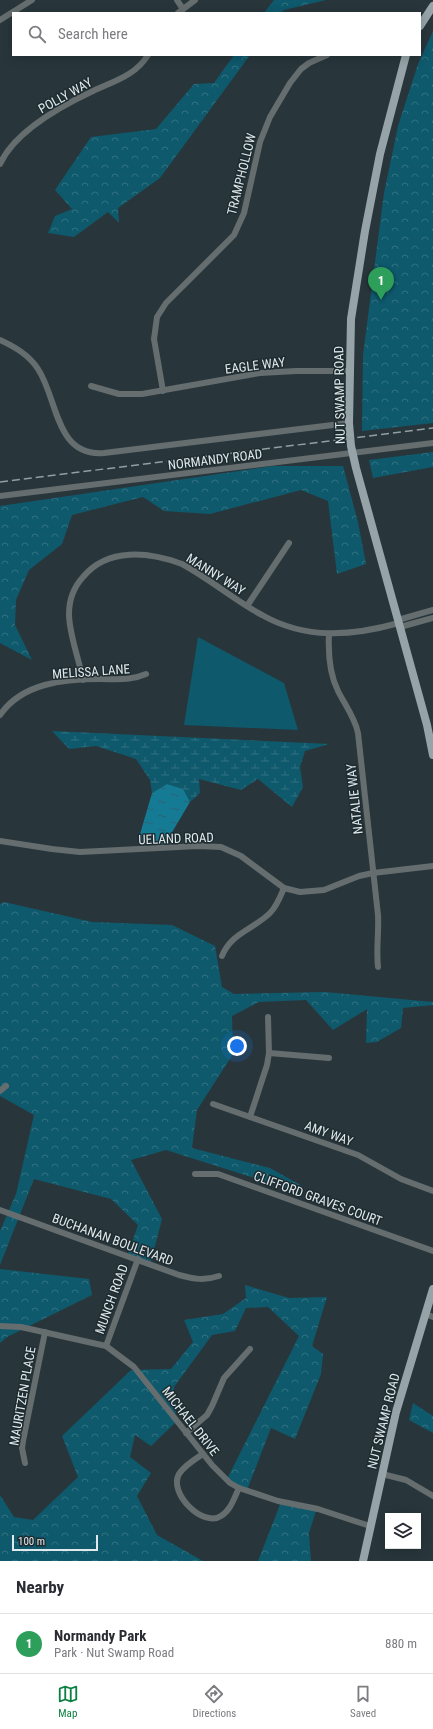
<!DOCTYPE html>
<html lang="en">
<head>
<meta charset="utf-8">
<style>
  :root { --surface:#fff; --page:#f7f7f7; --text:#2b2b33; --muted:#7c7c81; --line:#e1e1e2; --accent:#0b8043 }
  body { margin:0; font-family:"Roboto Condensed",sans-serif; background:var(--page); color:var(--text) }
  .controls { position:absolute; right:12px; bottom:12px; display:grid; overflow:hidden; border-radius:0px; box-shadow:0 2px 10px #0003 }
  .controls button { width:36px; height:36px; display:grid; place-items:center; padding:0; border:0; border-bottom:1px solid var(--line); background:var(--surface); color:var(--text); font:20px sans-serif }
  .scale { position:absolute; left:12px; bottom:10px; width:86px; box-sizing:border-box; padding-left:4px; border:2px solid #e0e9ec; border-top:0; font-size:11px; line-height:14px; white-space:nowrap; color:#e0e9ec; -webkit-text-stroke:3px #1e2c31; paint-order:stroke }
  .you { position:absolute; left:237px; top:1046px; width:14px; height:14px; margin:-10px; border:3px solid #fff; border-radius:50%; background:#1a73e8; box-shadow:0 0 0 6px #1a73e833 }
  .badge { display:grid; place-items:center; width:26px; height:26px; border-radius:50%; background:var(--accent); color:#fff; font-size:13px; font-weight:700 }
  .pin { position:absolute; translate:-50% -33px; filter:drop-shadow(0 1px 2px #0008) }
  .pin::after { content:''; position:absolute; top:21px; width:14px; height:12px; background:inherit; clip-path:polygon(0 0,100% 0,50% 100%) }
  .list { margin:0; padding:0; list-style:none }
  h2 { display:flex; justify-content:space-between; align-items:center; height:52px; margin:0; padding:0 16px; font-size:17px }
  h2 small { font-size:13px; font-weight:400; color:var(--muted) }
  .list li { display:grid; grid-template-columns:26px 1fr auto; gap:12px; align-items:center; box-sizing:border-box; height:60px; padding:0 16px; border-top:1px solid var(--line) }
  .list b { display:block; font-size:15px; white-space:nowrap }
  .list p { margin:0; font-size:13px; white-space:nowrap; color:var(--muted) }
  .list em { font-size:13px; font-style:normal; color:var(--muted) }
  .icon { flex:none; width:22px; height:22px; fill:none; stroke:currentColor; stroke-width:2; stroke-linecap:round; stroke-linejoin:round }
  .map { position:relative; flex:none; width:433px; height:1561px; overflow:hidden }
  .search { position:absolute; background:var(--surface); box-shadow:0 2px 10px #0003; left:12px; right:12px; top:12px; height:44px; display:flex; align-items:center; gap:10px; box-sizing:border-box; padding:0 14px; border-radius:0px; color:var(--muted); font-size:15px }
  .sheet { height:112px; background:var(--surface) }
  nav { display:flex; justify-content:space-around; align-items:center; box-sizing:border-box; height:56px; border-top:1px solid var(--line); background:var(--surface); font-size:11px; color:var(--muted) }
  nav a { display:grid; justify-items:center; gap:2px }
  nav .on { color:var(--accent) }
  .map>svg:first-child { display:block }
</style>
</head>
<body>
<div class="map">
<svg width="433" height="1561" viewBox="0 0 433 1561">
  <defs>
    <pattern id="forest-crowns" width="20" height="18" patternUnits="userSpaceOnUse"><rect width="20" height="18" fill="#0e596c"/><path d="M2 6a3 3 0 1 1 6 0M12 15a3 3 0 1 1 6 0" fill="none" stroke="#317181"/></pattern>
    <pattern id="wetland-marsh" width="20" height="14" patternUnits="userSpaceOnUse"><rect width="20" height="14" fill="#0e596c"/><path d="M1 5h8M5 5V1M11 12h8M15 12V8" fill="none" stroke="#317181"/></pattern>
    <pattern id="water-ripples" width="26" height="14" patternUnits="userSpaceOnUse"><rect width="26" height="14" fill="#157a94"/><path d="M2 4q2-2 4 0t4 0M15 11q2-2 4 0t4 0" fill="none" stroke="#2a6371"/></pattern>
  </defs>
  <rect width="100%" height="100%" fill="#28363b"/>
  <!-- grass -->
  <path fill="#0e596c" d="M198 637 284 683 298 730 184 725Z"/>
  <!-- forest -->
  <g fill="url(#forest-crowns)">
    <path d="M274 0H326L284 10 281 13H264Z"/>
    <path d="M433 31V423L362 431 363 355 384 193 398 126 418 64Z"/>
    <path d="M234 55H250L160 178 118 208 119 223 108 212 74 237 48 233 55 216 72 209 55 190 91 137 156 129 194 84 214 83Z"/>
    <path d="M433 452V467L373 478 369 460Z"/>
    <path d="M273 466H343L358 522 366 564 337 574 328 501 301 490 210 514 164 511 143 497 72 515 62 544 29 570 16 600 15 625 32 660 0 643V506Z"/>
    <path d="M4 902 92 922 172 925 215 946 222 987 234 994 325 992 433 1002V1005L403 1008 401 1028 377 1042 366 1043 367 1009 333 1030 306 1000 259 1002 232 1016 233 1054 197 1110 192 1148 270 1168 302 1186 292 1190 166 1150 131 1160 162 1219 150 1265 127 1257 138 1225 111 1199 34 1179 0 1265V1231L16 1194 34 1115 0 1096V904Z"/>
    <path d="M0 1269 89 1279 92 1295 7 1337 0 1343Z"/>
    <path d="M245 1285 289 1298 327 1297 312 1346 323 1354 321 1374 295 1439 271 1428 247 1490 227 1479 299 1336 268 1307 246 1308 235 1331 212 1335 174 1387 176 1422 151 1446 135 1435 130 1457 151 1473 137 1496 157 1535 203 1561H0V1495L14 1517 33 1520 78 1477 62 1436 131 1370 171 1369 193 1342 184 1320 223 1314 246 1298Z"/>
    <path d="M413 1403 433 1416V1433L409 1420Z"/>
    <path d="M281 1502 316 1511 309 1533 311 1561H258Z"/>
  </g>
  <!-- wetland -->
  <path fill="url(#wetland-marsh)" d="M52 731 329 744 305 751 300 767 303 787 292 807 258 779 241 790 199 779 200 793 190 802 183 789 167 784 152 793 150 780 136 759 96 746 69 749Z"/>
  <!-- water -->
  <path fill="url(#water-ripples)" d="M167 784 183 789 190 802 165 844 138 841 152 793Z"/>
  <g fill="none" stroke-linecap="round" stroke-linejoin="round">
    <!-- minor -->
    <g stroke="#656d6f" stroke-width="6">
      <path d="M177 0 183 9"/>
      <path d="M178 13 195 0"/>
      <path d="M0 20 32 0"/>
      <path d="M0 164C15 131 61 106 93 91 114 81 135 76 148 55"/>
      <path d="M0 340C15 347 29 355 38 369 58 399 55 457 104 453L349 423"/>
      <path d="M91 386 119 394H142L260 373 296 371H350"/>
      <path d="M163 391 154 339 157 317 166 303 234 235 244 213 260 142 270 117 290 83 301 69 309 63 327 55"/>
      <path d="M0 496 433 443"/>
      <path d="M247 606 289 543"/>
      <path d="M398 620 433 610"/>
      <path d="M400 627 433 618"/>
      <path d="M329 634C328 654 329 673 338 691 345 705 355 718 358 733L378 915C379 932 376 949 378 967"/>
      <path d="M83 680C79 659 69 634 69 614 69 601 74 587 83 577 108 547 149 552 182 564 210 579 234 600 262 615 306 640 352 636 399 623"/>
      <path d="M0 715C22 683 64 679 100 679 117 679 130 681 146 674"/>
      <path d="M0 841 52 849 80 852 198 846 221 847 241 856 284 888 300 892 324 890 359 876 373 873 433 866"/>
      <path d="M222 956C231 933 254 929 270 913 277 906 280 897 284 888"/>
      <path d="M269 1053 329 1058"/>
      <path d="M0 1091 6 1086"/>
      <path d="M213 1104 358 1155 401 1179 433 1191"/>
      <path d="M250 1117 267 1065 269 1053 268 1017"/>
      <path d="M195 1174H218L433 1251"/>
      <path d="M0 1210 179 1275C194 1279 204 1281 219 1276"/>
      <path d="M426 1314 433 1317"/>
      <path d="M0 1326 21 1327 106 1346 134 1367 212 1465 230 1483 239 1488 278 1501 318 1509 370 1526"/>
      <path d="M106 1346 138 1259"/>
      <path d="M186 1433 207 1415 212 1406 224 1378 250 1349"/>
      <path d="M203 1454C195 1459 185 1465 179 1474 168 1493 203 1528 221 1516 231 1510 234 1498 239 1488"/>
      <path d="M25 1463 22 1448 23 1441 45 1332"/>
      <path d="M382 1474 406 1480 433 1496"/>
    </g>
    <!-- major -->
    <g stroke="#96a4a9" stroke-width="8">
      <path d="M420 26 433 6"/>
      <path d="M406 55 380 154 365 231 351 319 349 423 351 446 356 468 427 725 433 755"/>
      <path d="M363 1561 396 1412 433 1289"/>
    </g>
    <!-- rail -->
    <path stroke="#939ea2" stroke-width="1.5" stroke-dasharray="8 4" stroke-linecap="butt" d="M0 482 433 428"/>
  </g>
  <g text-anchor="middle" stroke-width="3" stroke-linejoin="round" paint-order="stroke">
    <!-- street labels -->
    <g font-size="13" fill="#e0e9ec" stroke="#1e2c31">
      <text transform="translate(65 95) rotate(-29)" y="5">POLLY WAY</text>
      <text transform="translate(241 174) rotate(-76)" y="5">TRAMPHOLLOW</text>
      <text transform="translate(255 365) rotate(-7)" y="5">EAGLE WAY</text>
      <text transform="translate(339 395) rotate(-91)" y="5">NUT SWAMP ROAD</text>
      <text transform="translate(215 459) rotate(-7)" y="5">NORMANDY ROAD</text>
      <text transform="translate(216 574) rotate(32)" y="5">MANNY WAY</text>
      <text transform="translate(91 671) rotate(-4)" y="5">MELISSA LANE</text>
      <text transform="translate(354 799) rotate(-96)" y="5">NATALIE WAY</text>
      <text transform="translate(176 838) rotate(-2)" y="5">UELAND ROAD</text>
      <text transform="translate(329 1133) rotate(20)" y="5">AMY WAY</text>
      <text transform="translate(318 1198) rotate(20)" y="5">CLIFFORD GRAVES COURT</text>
      <text transform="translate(113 1239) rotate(20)" y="5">BUCHANAN BOULEVARD</text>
      <text transform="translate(111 1299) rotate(-70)" y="5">MUNCH ROAD</text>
      <text transform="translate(22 1396) rotate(-80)" y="5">MAURITZEN PLACE</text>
      <text transform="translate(191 1421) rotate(52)" y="5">MICHAEL DRIVE</text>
      <text transform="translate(383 1421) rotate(-76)" y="5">NUT SWAMP ROAD</text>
    </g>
  </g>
</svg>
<div class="controls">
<button><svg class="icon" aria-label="layers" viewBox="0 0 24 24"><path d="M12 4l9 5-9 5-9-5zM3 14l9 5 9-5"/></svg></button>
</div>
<div class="scale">100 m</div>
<div class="you"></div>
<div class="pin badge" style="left:381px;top:300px;background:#2e9e5b">1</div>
<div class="search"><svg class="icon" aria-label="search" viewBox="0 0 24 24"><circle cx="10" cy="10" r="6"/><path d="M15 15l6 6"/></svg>Search here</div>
</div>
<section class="sheet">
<h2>Nearby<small></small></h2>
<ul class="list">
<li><span class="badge" style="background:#2e9e5b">1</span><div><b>Normandy Park</b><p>Park · Nut Swamp Road</p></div><em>880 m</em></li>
</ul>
</section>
<nav>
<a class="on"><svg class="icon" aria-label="map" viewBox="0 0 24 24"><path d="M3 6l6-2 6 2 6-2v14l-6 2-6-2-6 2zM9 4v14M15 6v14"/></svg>Map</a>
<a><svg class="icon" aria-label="directions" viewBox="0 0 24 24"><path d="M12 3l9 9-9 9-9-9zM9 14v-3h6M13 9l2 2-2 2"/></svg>Directions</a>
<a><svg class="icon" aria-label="saved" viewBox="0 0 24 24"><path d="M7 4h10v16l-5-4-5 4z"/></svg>Saved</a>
</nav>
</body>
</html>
